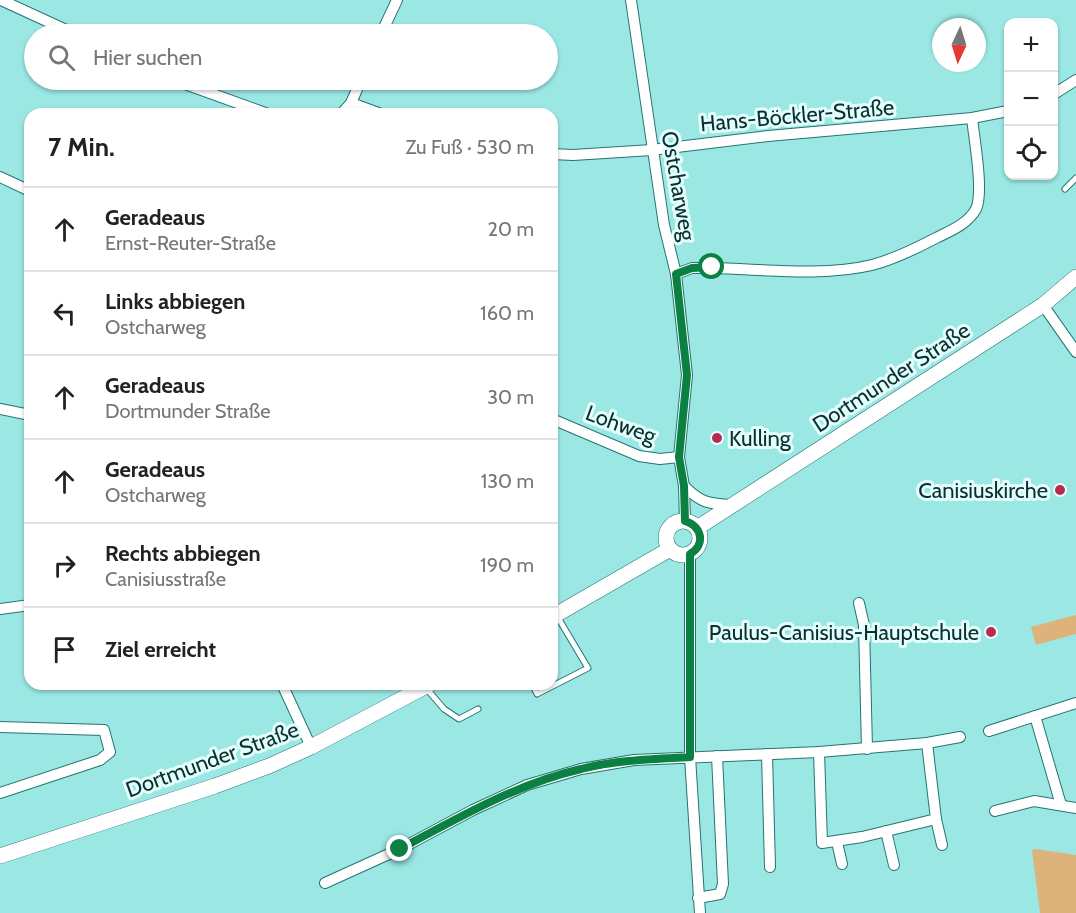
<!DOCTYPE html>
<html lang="de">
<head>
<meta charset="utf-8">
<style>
  :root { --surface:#fff; --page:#f2f2f2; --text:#222; --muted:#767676; --line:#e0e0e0 }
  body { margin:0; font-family:Cabin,sans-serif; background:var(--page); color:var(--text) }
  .controls { position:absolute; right:18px; top:18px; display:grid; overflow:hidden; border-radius:12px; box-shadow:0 2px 4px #0004 }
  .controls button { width:54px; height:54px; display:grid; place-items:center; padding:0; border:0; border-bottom:2px solid var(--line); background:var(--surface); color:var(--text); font:30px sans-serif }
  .compass { position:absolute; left:932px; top:18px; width:54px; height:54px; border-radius:50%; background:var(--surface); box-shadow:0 2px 4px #0004; rotate:184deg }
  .stop { position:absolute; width:18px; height:18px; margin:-14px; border:4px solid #0b8043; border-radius:50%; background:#fff }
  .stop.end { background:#0b8043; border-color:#fff; box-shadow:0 2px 6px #0008 }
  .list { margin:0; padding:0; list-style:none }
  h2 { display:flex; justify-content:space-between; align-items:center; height:78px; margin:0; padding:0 24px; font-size:26px }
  h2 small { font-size:20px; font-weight:400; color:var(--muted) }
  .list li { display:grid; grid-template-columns:39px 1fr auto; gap:18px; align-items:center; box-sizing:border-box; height:84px; padding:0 24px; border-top:2px solid var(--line) }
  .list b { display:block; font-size:22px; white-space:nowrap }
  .list p { margin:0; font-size:20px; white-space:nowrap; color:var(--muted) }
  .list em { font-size:20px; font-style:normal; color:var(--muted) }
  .icon { flex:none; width:33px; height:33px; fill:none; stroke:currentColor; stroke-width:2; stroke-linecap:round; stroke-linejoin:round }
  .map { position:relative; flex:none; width:1076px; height:913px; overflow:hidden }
  .search { position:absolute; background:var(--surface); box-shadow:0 2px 4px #0004; left:24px; top:24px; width:534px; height:66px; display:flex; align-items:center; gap:15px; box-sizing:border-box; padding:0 21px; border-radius:33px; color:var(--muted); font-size:22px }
  .panel { position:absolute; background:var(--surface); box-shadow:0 2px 4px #0004; left:24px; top:108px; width:534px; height:582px; border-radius:18px }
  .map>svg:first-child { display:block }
</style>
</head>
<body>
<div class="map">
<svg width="1076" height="913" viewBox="0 0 1076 913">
  <rect width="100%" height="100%" fill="#9be7e4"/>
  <!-- green -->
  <g fill="#deb27b">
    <path d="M1076 615V634L1036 645 1031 627Z"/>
    <path d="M1036 849 1076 855V913H1040L1032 850Z"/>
  </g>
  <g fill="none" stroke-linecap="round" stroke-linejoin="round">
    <defs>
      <g id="lane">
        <path d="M1065 189 1076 178"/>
        <path d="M532 684 537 694 588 668 557 616"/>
        <path d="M426 688 444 709 459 719 478 709"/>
      </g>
      <g id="street">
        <path d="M1 0 75 34"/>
        <path d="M631 0 664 225 676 274 687 375 679 457 684 486 685 521"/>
        <path d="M381 34 397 0"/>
        <path d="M174 80 268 114"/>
        <path d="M1054 94 1076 80"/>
        <path d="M351 103 381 114"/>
        <path d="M341 114 351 103 361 80"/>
        <path d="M552 154 573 155 652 150 768 136 972 118 1008 111"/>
        <path d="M0 177 30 191"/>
        <path d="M676 274 692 268H712C763 269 822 277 872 265 895 259 915 249 936 238 950 231 968 224 976 209 984 192 974 138 972 118"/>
        <path d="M1043 305 1076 352"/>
        <path d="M0 409 30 415"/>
        <path d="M552 419 639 456 660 459 679 457"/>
        <path d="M684 486C701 503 709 504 732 505"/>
        <path d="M690 554V757L700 913"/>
        <path d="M859 603 864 625 867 749"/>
        <path d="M0 609 30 605"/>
        <path d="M282 684 311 747"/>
        <path d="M1035 716 1061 805"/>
        <path d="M0 727 104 730 110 752 100 760 0 793"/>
        <path d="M989 731 1076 703"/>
        <path d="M819 752 822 843 862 837 936 819 927 743"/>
        <path d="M767 754 770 867"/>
        <path d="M995 811 1034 801 1076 808"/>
        <path d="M936 819 942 845"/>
        <path d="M886 831 894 865"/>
        <path d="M837 842 842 864"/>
        <path d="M325 883 400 849 473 810 527 785 581 769 634 760 819 752 927 743 960 737"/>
        <path d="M698 898 720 894 723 884 717 756"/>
      </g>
      <g id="secondary">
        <circle cx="683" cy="538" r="17"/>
        <path d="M697 528 1043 305 1076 277"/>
        <path d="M552 617 670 549"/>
        <path d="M0 856 215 786 269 766 311 747 430 684"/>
      </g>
    </defs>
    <!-- lane casing -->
    <use href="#lane" stroke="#247572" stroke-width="7"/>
    <!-- street casing -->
    <use href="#street" stroke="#247572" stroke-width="12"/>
    <!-- secondary casing -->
    <use href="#secondary" stroke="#247572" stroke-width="16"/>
    <!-- lane -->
    <use href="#lane" stroke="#fff" stroke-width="5"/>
    <!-- street -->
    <use href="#street" stroke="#fff" stroke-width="10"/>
    <!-- secondary -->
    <use href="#secondary" stroke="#fff" stroke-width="15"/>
  </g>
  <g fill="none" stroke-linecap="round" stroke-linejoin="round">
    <!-- route -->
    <path stroke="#0b8043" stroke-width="8" d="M400 849C458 818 516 784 581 769 616 760 654 759 690 757V554C706 545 702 526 685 521L684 486 679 457 687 375 676 274 692 268 712 267"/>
  </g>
  <!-- markers -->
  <g fill="#bb2a4e" stroke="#e2fffd" stroke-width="2">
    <circle cx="717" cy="438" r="6"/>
    <circle cx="1060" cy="490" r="6"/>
    <circle cx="991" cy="632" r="6"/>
  </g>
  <g text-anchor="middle" stroke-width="6" stroke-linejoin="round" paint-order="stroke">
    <!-- street labels -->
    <g font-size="22" fill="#0d2e2d" stroke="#e2fffd">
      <text transform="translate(797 115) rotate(-5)" y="8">Hans-Böckler-Straße</text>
      <text transform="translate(679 186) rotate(80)" y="8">Ostcharweg</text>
      <text transform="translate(891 377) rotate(-33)" y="8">Dortmunder Straße</text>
      <text transform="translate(621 424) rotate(20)" y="8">Lohweg</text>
      <text transform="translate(212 759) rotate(-20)" y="8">Dortmunder Straße</text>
    </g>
    <!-- poi labels -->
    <g font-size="22" fill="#0d2e2d" stroke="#e2fffd" text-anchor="end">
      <text x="729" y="446" text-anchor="start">Kulling</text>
      <text x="1048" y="498">Canisiuskirche</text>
      <text x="979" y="640">Paulus-Canisius-Hauptschule</text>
    </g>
  </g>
</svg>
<div class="controls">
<button>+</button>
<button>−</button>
<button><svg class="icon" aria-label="locate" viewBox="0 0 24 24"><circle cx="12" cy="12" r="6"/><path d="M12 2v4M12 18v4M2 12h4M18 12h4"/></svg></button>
</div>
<svg class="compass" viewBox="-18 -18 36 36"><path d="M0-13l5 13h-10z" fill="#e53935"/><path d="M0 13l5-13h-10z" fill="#767676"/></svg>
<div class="stop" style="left:712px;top:267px"></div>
<div class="stop end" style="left:400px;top:849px"></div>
<div class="search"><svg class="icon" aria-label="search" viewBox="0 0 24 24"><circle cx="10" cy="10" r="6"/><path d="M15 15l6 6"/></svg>Hier suchen</div>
<section class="panel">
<h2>7 Min.<small>Zu Fuß · 530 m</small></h2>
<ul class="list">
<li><svg class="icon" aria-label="ahead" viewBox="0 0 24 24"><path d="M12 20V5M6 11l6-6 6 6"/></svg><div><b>Geradeaus</b><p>Ernst-Reuter-Straße</p></div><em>20 m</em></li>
<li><svg class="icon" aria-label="left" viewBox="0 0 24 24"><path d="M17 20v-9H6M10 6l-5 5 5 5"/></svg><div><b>Links abbiegen</b><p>Ostcharweg</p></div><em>160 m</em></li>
<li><svg class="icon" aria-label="ahead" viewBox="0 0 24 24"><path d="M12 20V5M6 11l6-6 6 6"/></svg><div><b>Geradeaus</b><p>Dortmunder Straße</p></div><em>30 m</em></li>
<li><svg class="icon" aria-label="ahead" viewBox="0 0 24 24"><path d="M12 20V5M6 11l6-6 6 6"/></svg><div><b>Geradeaus</b><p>Ostcharweg</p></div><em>130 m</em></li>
<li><svg class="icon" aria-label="right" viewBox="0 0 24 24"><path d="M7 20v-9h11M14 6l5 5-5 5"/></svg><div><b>Rechts abbiegen</b><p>Canisiusstraße</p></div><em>190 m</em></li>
<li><svg class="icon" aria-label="arrive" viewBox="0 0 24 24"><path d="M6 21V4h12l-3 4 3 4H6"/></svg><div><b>Ziel erreicht</b></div></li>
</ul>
</section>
</div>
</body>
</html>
